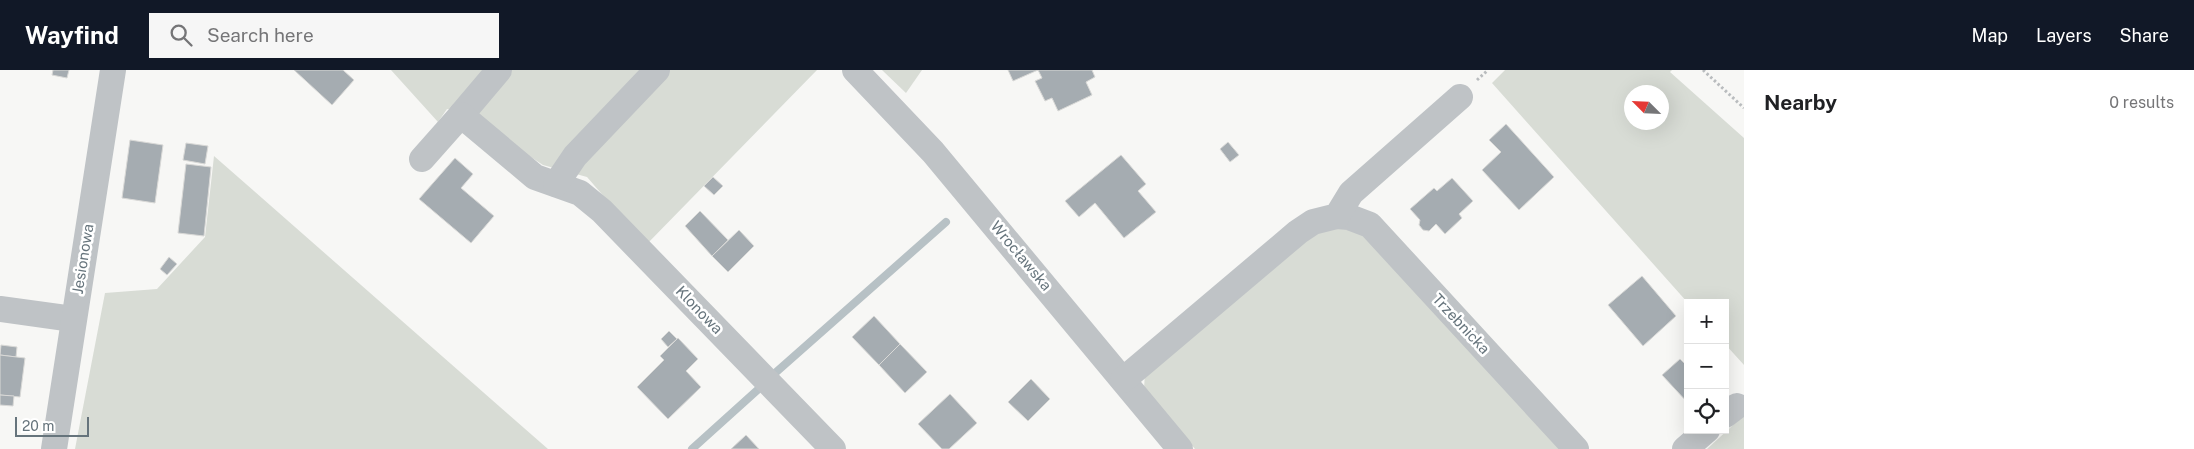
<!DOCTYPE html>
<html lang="en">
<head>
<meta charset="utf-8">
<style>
  :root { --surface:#fff; --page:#f6f6f6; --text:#202124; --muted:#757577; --line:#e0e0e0; --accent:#111827 }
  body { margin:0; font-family:"Public Sans",sans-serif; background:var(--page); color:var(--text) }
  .controls { position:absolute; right:15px; bottom:15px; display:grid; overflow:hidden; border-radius:0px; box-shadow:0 5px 20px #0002 }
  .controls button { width:45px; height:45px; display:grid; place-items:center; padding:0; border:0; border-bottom:1px solid var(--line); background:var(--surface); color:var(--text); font:25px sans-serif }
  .compass { position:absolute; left:1624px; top:15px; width:45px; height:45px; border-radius:50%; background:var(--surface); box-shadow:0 5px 20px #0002; rotate:294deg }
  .scale { position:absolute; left:15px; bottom:12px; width:74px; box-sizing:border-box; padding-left:5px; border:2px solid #66747c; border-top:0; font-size:14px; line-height:18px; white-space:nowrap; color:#66747c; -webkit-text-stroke:4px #fff; paint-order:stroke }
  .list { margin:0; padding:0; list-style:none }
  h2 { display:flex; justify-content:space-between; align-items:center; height:65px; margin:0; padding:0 20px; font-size:21px }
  h2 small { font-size:16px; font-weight:400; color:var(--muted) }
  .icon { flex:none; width:28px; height:28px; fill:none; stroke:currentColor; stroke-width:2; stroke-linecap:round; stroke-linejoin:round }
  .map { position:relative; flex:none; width:1744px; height:379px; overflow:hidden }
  header { display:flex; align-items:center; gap:30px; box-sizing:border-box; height:70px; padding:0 25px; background:var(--accent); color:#fff }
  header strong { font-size:24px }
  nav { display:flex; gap:28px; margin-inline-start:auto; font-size:18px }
  .search { width:350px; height:45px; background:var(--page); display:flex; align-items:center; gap:12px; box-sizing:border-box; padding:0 18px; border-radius:0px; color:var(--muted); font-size:19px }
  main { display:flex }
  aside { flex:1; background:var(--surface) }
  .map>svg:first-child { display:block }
</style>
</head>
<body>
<header>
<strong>Wayfind</strong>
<div class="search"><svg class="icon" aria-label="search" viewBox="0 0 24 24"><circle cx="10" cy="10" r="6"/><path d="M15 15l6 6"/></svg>Search here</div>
<nav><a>Map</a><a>Layers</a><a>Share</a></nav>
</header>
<main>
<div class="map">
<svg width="1744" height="379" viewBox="0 0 1744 379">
  <rect width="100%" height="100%" fill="#f7f7f5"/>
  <!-- green -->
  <g fill="#d8dcd5" fill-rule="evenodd">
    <path d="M391 0H817L646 175 587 107 543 95 461 41 447 39 438 52Z"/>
    <path d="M882 0H922L906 23Z"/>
    <path d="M1505 0H1672L1670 2 1744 68V295L1725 274V233H1688L1492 13ZM1632 22H1662V52H1632Z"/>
    <path d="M214 86 548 379H75L105 223 157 219 205 167Z"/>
    <path d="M1325 154H1354L1567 379H1195L1144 319 1145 302Z"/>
    <path d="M1744 345V379H1707Z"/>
  </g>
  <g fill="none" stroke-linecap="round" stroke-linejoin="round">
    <!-- stream -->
    <g stroke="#b7c1c5" stroke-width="8">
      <path d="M774 304 946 152"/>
      <path d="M692 379 763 315"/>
    </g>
  </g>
  <!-- building -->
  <g fill="#a5acb1" stroke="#d9d9d7">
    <path d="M53 0H69L67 8 52 5Z"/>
    <path d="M294 0H343L354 10 332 35Z"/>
    <path d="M1008 0H1092L1095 7 1086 12 1092 25 1058 41 1052 28 1045 31 1035 11 1042 8 1038 0 1013 11Z"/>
    <path d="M1506 54 1554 107 1519 140 1482 100 1501 82 1489 70Z"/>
    <path d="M130 70 163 75 155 133 122 128Z"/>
    <path d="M1228 72 1239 85 1230 92 1220 79Z"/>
    <path d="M186 73 208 76 205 94 183 90Z"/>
    <path d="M1121 85 1146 114 1138 121 1156 142 1124 168 1095 133 1079 147 1065 131Z"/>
    <path d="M455 88 473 104 461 118 494 146 471 173 419 129Z"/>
    <path d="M186 94 211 97 204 166 178 163Z"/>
    <path d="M713 107 723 116 714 125 704 116Z"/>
    <path d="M1452 108 1473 131 1459 144 1462 148 1445 164 1436 154 1429 161 1423 160 1419 155 1420 150 1410 139 1434 118 1437 121Z"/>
    <path d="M700 141 728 170 712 186 685 156Z"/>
    <path d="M739 160 754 176 728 202 712 186Z"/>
    <path d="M169 187 177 194 167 205 160 199Z"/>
    <path d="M1642 206 1676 246 1643 276 1608 235Z"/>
    <path d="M874 246 900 274 879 295 852 267Z"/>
    <path d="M669 261 677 269 668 277 661 269Z"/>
    <path d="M678 268 698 289 686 301 701 317 668 349 637 317 664 290 660 286Z"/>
    <path d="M900 274 927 302 905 323 879 295Z"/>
    <path d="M1 275 17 277 16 287 0 285Z"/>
    <path d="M0 285 25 288 20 327 0 325Z"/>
    <path d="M1680 289 1688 297V333L1662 305Z"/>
    <path d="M1031 309 1050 329 1028 351 1008 332Z"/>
    <path d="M950 324 977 353 949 379H942L918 354Z"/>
    <path d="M0 325 14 326 13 336 0 335Z"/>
    <path d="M746 365 759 379H731Z"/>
  </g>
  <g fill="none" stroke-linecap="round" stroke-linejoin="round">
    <!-- path -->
    <g stroke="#b9bcbe" stroke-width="3" stroke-dasharray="2.5 2.5" stroke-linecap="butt">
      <path d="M1703 0 1744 38"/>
      <path d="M1477 10 1488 0"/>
    </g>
    <!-- minor -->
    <g stroke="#bfc3c6" stroke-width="26">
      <path d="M855 0 933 82 1180 379"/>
      <path d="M461 45 499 0"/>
      <path d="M422 89 461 45 535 107 580 123 602 141 833 379"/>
      <path d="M556 114 575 86 657 0"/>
      <path d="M1337 146 1349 147 1370 155 1576 379"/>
      <path d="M0 239 73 249"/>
      <path d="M1123 310 1298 162 1313 152 1337 146 1351 123 1460 27"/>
      <path d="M1725 345 1737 336"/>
      <path d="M54 379 113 0"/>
      <path d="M1685 379 1707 360"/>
    </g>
  </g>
  <g text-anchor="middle" stroke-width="5" stroke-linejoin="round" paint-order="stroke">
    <!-- street labels -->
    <g font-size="15" fill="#66747c" stroke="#fff">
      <text transform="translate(1021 186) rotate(50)" y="5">Wrocławska</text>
      <text transform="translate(83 189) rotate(-81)" y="5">Jesionowa</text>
      <text transform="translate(699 240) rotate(46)" y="5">Klonowa</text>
      <text transform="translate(1461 254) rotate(47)" y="5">Trzebnicka</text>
    </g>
  </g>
</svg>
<div class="controls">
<button>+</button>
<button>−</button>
<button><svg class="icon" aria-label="locate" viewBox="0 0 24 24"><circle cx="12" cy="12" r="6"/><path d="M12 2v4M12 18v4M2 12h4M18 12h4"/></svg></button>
</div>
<svg class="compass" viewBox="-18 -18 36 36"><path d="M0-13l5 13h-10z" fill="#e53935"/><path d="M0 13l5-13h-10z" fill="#757577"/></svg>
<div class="scale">20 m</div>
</div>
<aside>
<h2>Nearby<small>0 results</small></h2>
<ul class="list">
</ul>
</aside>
</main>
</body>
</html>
